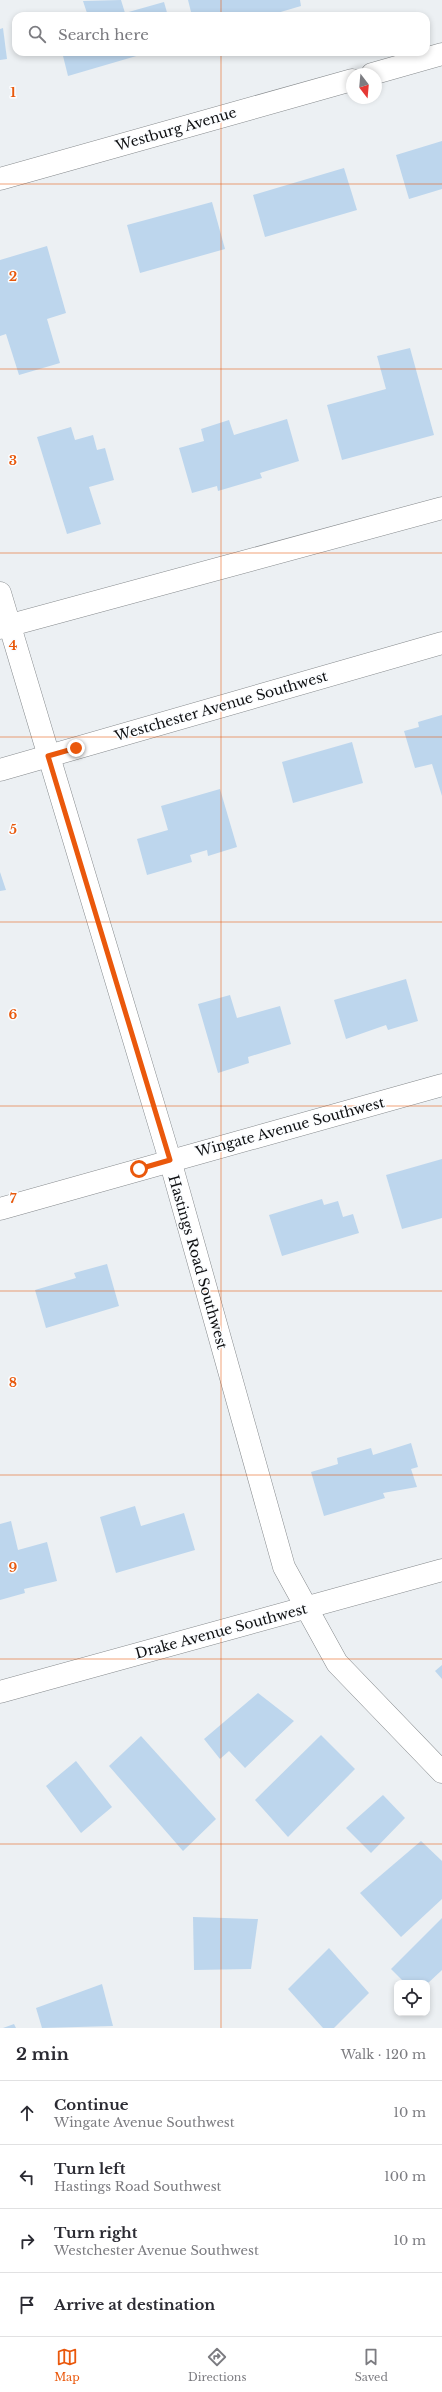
<!DOCTYPE html>
<html lang="en">
<head>
<meta charset="utf-8">
<style>
  :root { --surface:#fff; --page:#f2f2f3; --text:#2b2b33; --muted:#7c7c81; --line:#e1e1e2; --accent:#ea580c }
  body { margin:0; font-family:"Libre Baskerville",serif; background:var(--page); color:var(--text) }
  .controls { position:absolute; right:12px; bottom:12px; display:grid; overflow:hidden; border-radius:8px; box-shadow:0 2px 6px #0003 }
  .controls button { width:36px; height:36px; display:grid; place-items:center; padding:0; border:0; border-bottom:1px solid var(--line); background:var(--surface); color:var(--text); font:20px sans-serif }
  .compass { position:absolute; left:346px; top:68px; width:36px; height:36px; border-radius:50%; background:var(--surface); box-shadow:0 2px 6px #0003; rotate:164deg }
  .stop { position:absolute; width:12px; height:12px; margin:-9px; border:3px solid #ea580c; border-radius:50%; background:#fff }
  .stop.end { background:#ea580c; border-color:#fff; box-shadow:0 1px 4px #0008 }
  .list { margin:0; padding:0; list-style:none }
  h2 { display:flex; justify-content:space-between; align-items:center; height:52px; margin:0; padding:0 16px; font-size:17px }
  h2 small { font-size:13px; font-weight:400; color:var(--muted) }
  .list li { display:grid; grid-template-columns:26px 1fr auto; gap:12px; align-items:center; box-sizing:border-box; height:64px; padding:0 16px; border-top:1px solid var(--line) }
  .list b { display:block; font-size:15px; white-space:nowrap }
  .list p { margin:0; font-size:13px; white-space:nowrap; color:var(--muted) }
  .list em { font-size:13px; font-style:normal; color:var(--muted) }
  .icon { flex:none; width:22px; height:22px; fill:none; stroke:currentColor; stroke-width:2; stroke-linecap:round; stroke-linejoin:round }
  .map { position:relative; flex:none; width:442px; height:2028px; overflow:hidden }
  .search { position:absolute; background:var(--surface); box-shadow:0 2px 6px #0003; left:12px; right:12px; top:12px; height:44px; display:flex; align-items:center; gap:10px; box-sizing:border-box; padding:0 14px; border-radius:12px; color:var(--muted); font-size:15px }
  .sheet { height:308px; background:var(--surface) }
  nav { display:flex; justify-content:space-around; align-items:center; box-sizing:border-box; height:56px; border-top:1px solid var(--line); background:var(--surface); font-size:11px; color:var(--muted) }
  nav a { display:grid; justify-items:center; gap:2px }
  nav .on { color:var(--accent) }
  .map>svg:first-child { display:block }
</style>
</head>
<body>
<div class="map">
<svg width="442" height="2028" viewBox="0 0 442 2028">
  <rect width="100%" height="100%" fill="#ecf0f3"/>
  <!-- building -->
  <g fill="#bdd6ed">
    <path d="M121 0 125 13 164 2 168 16H88L83 1Z"/>
    <path d="M188 0H300L301 6 267 16H192Z"/>
    <path d="M3 28 7 59 0 60V29Z"/>
    <path d="M62 52H150L68 76Z"/>
    <path d="M442 141V189L409 199 396 155Z"/>
    <path d="M344 168 357 210 265 237 253 195Z"/>
    <path d="M212 202 225 249 140 273 127 225Z"/>
    <path d="M47 246 66 313 47 319 60 363 19 375 6 334 0 336V260Z"/>
    <path d="M410 348 434 435 342 460 327 405 386 389 377 356Z"/>
    <path d="M287 419 299 461 260 473 262 478 218 491 217 486 192 493 179 448 204 441 201 429 229 420 234 435Z"/>
    <path d="M71 427 75 440 93 435 97 450 105 448 114 480 89 487 101 524 67 534 37 437Z"/>
    <path d="M442 715V796L432 764 415 768 404 731 419 727 418 722Z"/>
    <path d="M352 742 363 783 293 803 282 762Z"/>
    <path d="M220 789 237 847 208 856 207 850 190 855 192 862 147 875 137 839 168 830 161 806Z"/>
    <path d="M0 872 6 890 0 891Z"/>
    <path d="M406 979 418 1021 388 1030 386 1025 346 1039 334 1000Z"/>
    <path d="M230 995 237 1018 280 1006 291 1044 248 1057 249 1063 218 1073 198 1004Z"/>
    <path d="M442 1159V1218L402 1229 386 1175Z"/>
    <path d="M322 1199 324 1205 338 1201 343 1217 353 1214 359 1233 282 1256 269 1215Z"/>
    <path d="M107 1264 119 1306 46 1328 35 1290 76 1278 74 1273Z"/>
    <path d="M411 1443 418 1467 411 1469 417 1487 383 1493 385 1498 324 1516 311 1472 338 1464 337 1458 371 1448 373 1455Z"/>
    <path d="M135 1506 141 1526 184 1513 195 1550 116 1573 100 1517Z"/>
    <path d="M11 1521 18 1550 47 1542 57 1581 24 1589 25 1593 0 1600V1524Z"/>
    <path d="M442 1665V1679L435 1671Z"/>
    <path d="M258 1693 294 1721 245 1768 229 1751 220 1759 204 1739Z"/>
    <path d="M321 1735 355 1769 288 1837 255 1800Z"/>
    <path d="M141 1736 216 1819 183 1851 109 1766Z"/>
    <path d="M76 1761 112 1807 81 1833 46 1786Z"/>
    <path d="M383 1795 405 1818 371 1853 346 1828Z"/>
    <path d="M421 1841 442 1861V1899L401 1937 360 1893Z"/>
    <path d="M193 1917 258 1919 251 1969 194 1970Z"/>
    <path d="M442 1918V1970L427 1984 405 1983 391 1969Z"/>
    <path d="M329 1948 369 1993 334 2028H323L288 1989Z"/>
    <path d="M102 1984 113 2026 42 2028 36 2008Z"/>
    <path d="M14 2024 16 2028H3Z"/>
  </g>
  <g fill="none" stroke-linecap="round" stroke-linejoin="round">
    <defs>
      <g id="street">
        <path d="M372 74 442 54"/>
        <path d="M0 179 352 80"/>
        <path d="M0 593 170 1160 284 1567 337 1663 442 1772"/>
        <path d="M0 628 442 508"/>
        <path d="M0 770 442 643"/>
        <path d="M0 1209 442 1085"/>
      </g>
      <path id="secondary" d="M0 1692 442 1570"/>
    </defs>
    <!-- street casing -->
    <use href="#street" stroke="#85898c" stroke-width="23"/>
    <!-- secondary casing -->
    <use href="#secondary" stroke="#85898c" stroke-width="23"/>
    <!-- street -->
    <use href="#street" stroke="#fff" stroke-width="22"/>
    <!-- secondary -->
    <use href="#secondary" stroke="#fff" stroke-width="22"/>
  </g>
  <g fill="none" stroke-linecap="round" stroke-linejoin="round">
    <!-- route -->
    <path stroke="#ea580c" stroke-width="5" d="M76 748 48 756 170 1160 139 1169"/>
  </g>
  <!-- grid -->
  <path fill="none" stroke="#e8590c" stroke-width="1" stroke-opacity="0.55" d="M221 0V16M221 52V2028M0 184H442M0 369H442M0 553H442M0 737H442M0 922H442M0 1106H442M0 1291H442M0 1475H442M0 1659H442M0 1844H442"/>
  <g text-anchor="middle" stroke-width="3" stroke-linejoin="round" paint-order="stroke">
    <!-- street labels -->
    <g font-size="14" fill="#0e0f11" stroke="#fbfdff">
      <text transform="translate(176 129) rotate(-16)" y="5">Westburg Avenue</text>
      <text transform="translate(221 706) rotate(-16)" y="5">Westchester Avenue Southwest</text>
      <text transform="translate(290 1127) rotate(-15)" y="5">Wingate Avenue Southwest</text>
      <text transform="translate(198 1262) rotate(74)" y="5">Hastings Road Southwest</text>
      <text transform="translate(221 1631) rotate(-15)" y="5">Drake Avenue Southwest</text>
    </g>
  </g>
  <g font-size="13" text-anchor="middle" font-weight="bold" fill="#e8590c" stroke="#fbfdff" stroke-width="3" stroke-linejoin="round" paint-order="stroke">
    <text x="13" y="97">1</text>
    <text x="13" y="281">2</text>
    <text x="13" y="465">3</text>
    <text x="13" y="650">4</text>
    <text x="13" y="834">5</text>
    <text x="13" y="1019">6</text>
    <text x="13" y="1203">7</text>
    <text x="13" y="1387">8</text>
    <text x="13" y="1572">9</text>
  </g>
</svg>
<div class="controls">
<button><svg class="icon" aria-label="locate" viewBox="0 0 24 24"><circle cx="12" cy="12" r="6"/><path d="M12 2v4M12 18v4M2 12h4M18 12h4"/></svg></button>
</div>
<svg class="compass" viewBox="-18 -18 36 36"><path d="M0-13l5 13h-10z" fill="#e53935"/><path d="M0 13l5-13h-10z" fill="#7c7c81"/></svg>
<div class="stop" style="left:139px;top:1169px"></div>
<div class="stop end" style="left:76px;top:748px"></div>
<div class="search"><svg class="icon" aria-label="search" viewBox="0 0 24 24"><circle cx="10" cy="10" r="6"/><path d="M15 15l6 6"/></svg>Search here</div>
</div>
<section class="sheet">
<h2>2 min<small>Walk · 120 m</small></h2>
<ul class="list">
<li><svg class="icon" aria-label="ahead" viewBox="0 0 24 24"><path d="M12 20V5M6 11l6-6 6 6"/></svg><div><b>Continue</b><p>Wingate Avenue Southwest</p></div><em>10 m</em></li>
<li><svg class="icon" aria-label="left" viewBox="0 0 24 24"><path d="M17 20v-9H6M10 6l-5 5 5 5"/></svg><div><b>Turn left</b><p>Hastings Road Southwest</p></div><em>100 m</em></li>
<li><svg class="icon" aria-label="right" viewBox="0 0 24 24"><path d="M7 20v-9h11M14 6l5 5-5 5"/></svg><div><b>Turn right</b><p>Westchester Avenue Southwest</p></div><em>10 m</em></li>
<li><svg class="icon" aria-label="arrive" viewBox="0 0 24 24"><path d="M6 21V4h12l-3 4 3 4H6"/></svg><div><b>Arrive at destination</b></div></li>
</ul>
</section>
<nav>
<a class="on"><svg class="icon" aria-label="map" viewBox="0 0 24 24"><path d="M3 6l6-2 6 2 6-2v14l-6 2-6-2-6 2zM9 4v14M15 6v14"/></svg>Map</a>
<a><svg class="icon" aria-label="directions" viewBox="0 0 24 24"><path d="M12 3l9 9-9 9-9-9zM9 14v-3h6M13 9l2 2-2 2"/></svg>Directions</a>
<a><svg class="icon" aria-label="saved" viewBox="0 0 24 24"><path d="M7 4h10v16l-5-4-5 4z"/></svg>Saved</a>
</nav>
</body>
</html>
